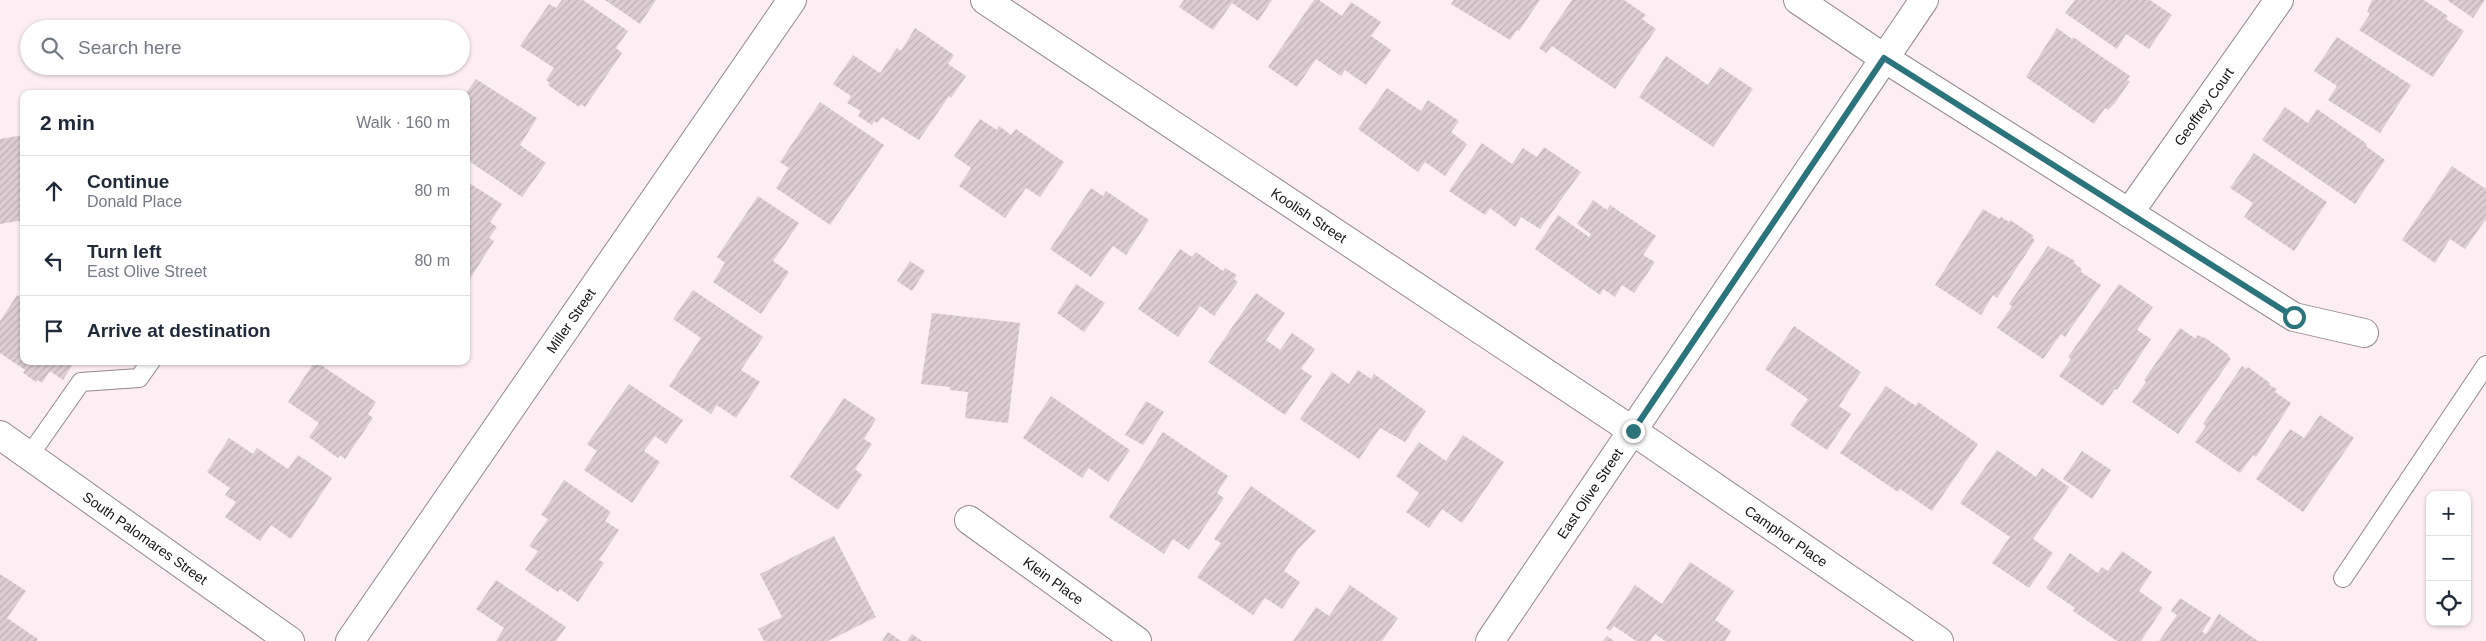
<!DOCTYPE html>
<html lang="en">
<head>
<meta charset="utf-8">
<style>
  :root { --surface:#fff; --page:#f2f2f3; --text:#1f2937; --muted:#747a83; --line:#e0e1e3 }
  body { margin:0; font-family:Helvetica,sans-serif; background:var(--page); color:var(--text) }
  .controls { position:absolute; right:15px; bottom:15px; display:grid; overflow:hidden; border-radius:10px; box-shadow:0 1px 4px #0004 }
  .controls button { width:45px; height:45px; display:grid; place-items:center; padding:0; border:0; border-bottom:1px solid var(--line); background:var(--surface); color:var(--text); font:25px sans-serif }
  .stop { position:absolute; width:15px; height:15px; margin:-11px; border:4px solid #2b747c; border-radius:50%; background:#fff }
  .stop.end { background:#2b747c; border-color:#fff; box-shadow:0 1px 5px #0008 }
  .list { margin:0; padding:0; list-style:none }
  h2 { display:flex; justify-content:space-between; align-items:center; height:65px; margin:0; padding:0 20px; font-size:21px }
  h2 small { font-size:16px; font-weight:400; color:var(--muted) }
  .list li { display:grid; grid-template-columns:32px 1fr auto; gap:15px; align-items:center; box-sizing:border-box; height:70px; padding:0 20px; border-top:1px solid var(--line) }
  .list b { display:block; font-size:19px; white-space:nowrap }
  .list p { margin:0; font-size:16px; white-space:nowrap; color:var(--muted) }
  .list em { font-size:16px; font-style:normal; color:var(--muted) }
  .icon { flex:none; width:28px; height:28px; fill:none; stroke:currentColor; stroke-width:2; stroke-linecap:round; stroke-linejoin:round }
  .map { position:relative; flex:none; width:2486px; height:641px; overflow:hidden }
  .search { position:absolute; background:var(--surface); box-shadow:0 1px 4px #0004; left:20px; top:20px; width:450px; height:55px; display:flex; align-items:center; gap:12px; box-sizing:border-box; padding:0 18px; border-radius:28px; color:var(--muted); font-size:19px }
  .panel { position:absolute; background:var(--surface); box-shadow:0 1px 4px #0004; left:20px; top:90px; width:450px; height:275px; border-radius:10px }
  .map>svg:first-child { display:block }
</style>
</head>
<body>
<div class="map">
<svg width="2486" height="641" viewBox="0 0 2486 641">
  <defs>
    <pattern id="building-hatch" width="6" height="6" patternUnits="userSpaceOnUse" patternTransform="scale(1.25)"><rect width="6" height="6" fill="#ddced4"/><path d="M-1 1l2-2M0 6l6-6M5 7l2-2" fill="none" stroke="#bdb0b5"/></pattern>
  </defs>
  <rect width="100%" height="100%" fill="#fdeef4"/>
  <!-- building -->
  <g fill="url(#building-hatch)">
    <path d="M562 0H583L628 31 616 48 622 53 585 107 581 104 579 107 548 85 550 83 546 80 554 68 520 46 549 4 556 8Z"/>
    <path d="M605 0H656L640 24Z"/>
    <path d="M1184 0H1272L1258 21 1232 3 1213 30 1179 7Z"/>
    <path d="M1314 0H1319L1342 16 1351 2 1381 22 1371 36 1391 50 1366 85 1345 70 1341 76 1316 59 1297 87 1268 67Z"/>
    <path d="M1454 0H1540L1519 31 1517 30 1510 40 1451 4Z"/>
    <path d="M1572 0H1624L1646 15 1642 19 1656 29 1615 89 1552 46 1546 53 1539 48Z"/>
    <path d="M2075 0H2150L2172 15 2149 49 2126 34 2117 49 2065 13Z"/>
    <path d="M2372 0H2424L2448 16 2446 19 2464 31 2433 77 2359 30 2370 14 2367 12Z"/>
    <path d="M2447 0H2485L2473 18Z"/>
    <path d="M915 28 954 55 948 64 966 76 951 98 949 96 919 140 882 117 877 123 874 121 872 125 858 116 861 111 847 103 851 96 833 84 853 55 880 73 897 48 901 51Z"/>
    <path d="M2057 28 2072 39 2073 37 2130 76 2127 80 2130 81 2115 103 2108 110 2105 108 2094 124 2026 77Z"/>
    <path d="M2337 37 2411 85 2380 133 2328 100 2337 86 2314 71Z"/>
    <path d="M1666 56 1708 85 1720 67 1753 89 1713 147 1639 97Z"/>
    <path d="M476 79 537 118 520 145 546 163 522 197 466 159V93Z"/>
    <path d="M1387 88 1421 111 1428 100 1459 121 1451 132 1467 144 1445 176 1425 162 1418 172 1358 129Z"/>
    <path d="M820 102 884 145 830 225 776 188 789 168 780 162Z"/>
    <path d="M2285 107 2308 123 2317 109 2367 144 2366 146 2385 160 2355 204 2262 140Z"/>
    <path d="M980 119 997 130 999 126 1011 135 1016 129 1064 162 1040 197 1026 188 1005 218 959 186 971 168 954 156Z"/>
    <path d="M24 135V220L0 224V139Z"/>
    <path d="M1482 143 1512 164 1523 148 1537 157 1544 147 1581 172 1540 229 1521 217 1515 227 1490 208 1485 215 1449 191Z"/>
    <path d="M2254 153 2327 202 2294 251 2244 217 2253 203 2230 188Z"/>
    <path d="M2452 166 2486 189V219L2465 249 2450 239 2435 263 2402 240Z"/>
    <path d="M466 181 502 204 490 222 497 227 489 238 494 241 466 285Z"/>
    <path d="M1091 188 1103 196 1106 191 1149 220 1126 255 1113 246 1091 277 1050 249Z"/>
    <path d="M758 196 799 223 773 261 789 272 761 314 713 282 725 263 717 257Z"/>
    <path d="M1593 200 1607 210 1610 205 1656 236 1643 255 1655 262 1634 293 1622 285 1615 297 1603 289 1600 295 1535 249 1558 215 1589 237 1591 234 1577 224Z"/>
    <path d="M1983 209 2000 219 2001 217 2009 222 2010 220 2034 236 2032 238 2035 240 1997 298 1993 295 1981 315 1935 285Z"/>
    <path d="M2048 246 2075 261 2074 263 2082 269 2081 272 2101 285 2065 337 2061 334 2043 359 1997 328 2012 306 2009 304Z"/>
    <path d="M1180 249 1192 257 1196 252 1223 271 1225 268 1237 275 1234 279 1238 282 1214 316 1200 306 1178 337 1138 309Z"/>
    <path d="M910 261 925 271 912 291 897 281Z"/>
    <path d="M1076 284 1105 303 1084 332 1057 313Z"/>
    <path d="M2119 284 2153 307 2137 330 2151 339 2117 390 2115 389 2103 406 2059 376 2071 359 2068 357Z"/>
    <path d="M693 290 763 337 741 370 760 382 736 418 717 405 711 414 669 386 701 338 673 319Z"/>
    <path d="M1256 293 1285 313 1266 340 1280 350 1292 333 1315 349 1301 369 1312 376 1285 415 1208 362Z"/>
    <path d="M17 295 24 300V361H75L63 380 50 371 42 383 38 380 36 382 23 373 25 370 0 353V321Z"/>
    <path d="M932 313 1020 323 1008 423 965 418 968 392 950 390V387L921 384Z"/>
    <path d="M1794 326 1861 372 1839 406 1851 414 1827 450 1790 425 1808 399 1765 369Z"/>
    <path d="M2180 328 2196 339 2197 335 2207 339 2229 355 2228 356 2231 359 2178 434 2132 402 2146 382 2144 380Z"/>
    <path d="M315 361 376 402 368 414 373 418 345 459 340 455 338 458 309 437 319 423 288 402Z"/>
    <path d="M2242 366 2246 369 2248 367 2270 383 2269 385 2277 389 2275 392 2291 403 2256 457 2253 455 2240 473 2195 442 2206 426 2203 424Z"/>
    <path d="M1358 370 1371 379 1374 374 1426 411 1405 442 1380 428 1359 459 1300 419 1332 372 1349 384Z"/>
    <path d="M629 384 683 420 666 444 655 436 644 451 660 462 632 503 584 470 597 451 587 444Z"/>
    <path d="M1886 386 1916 406 1918 402 1978 444 1932 511 1900 489 1898 492 1840 453Z"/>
    <path d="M1051 396 1130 450 1108 482 1089 468 1082 478 1023 438Z"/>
    <path d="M844 398 876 419 864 439 872 444 855 469 862 475 838 510 790 477Z"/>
    <path d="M1146 401 1164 412 1143 445 1125 435Z"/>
    <path d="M2320 415 2354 438 2303 512 2256 479 2290 429 2304 438Z"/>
    <path d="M1163 432 1228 476 1217 493 1224 498 1189 550 1173 539 1164 554 1109 517Z"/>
    <path d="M1463 435 1504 462 1462 523 1442 509 1429 528 1406 512 1419 493 1396 476 1419 442 1446 461Z"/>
    <path d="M229 438 253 454 257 448 288 469 298 455 332 478 291 539 271 525 260 541 225 517 236 502 225 495 230 488 207 472Z"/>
    <path d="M1997 450 2036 477 2042 468 2069 487 2033 539 2053 553 2029 588 1992 563 2010 537 1960 503Z"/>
    <path d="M2082 451 2111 470 2092 499 2063 479Z"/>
    <path d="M564 480 611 512 605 521 619 530 599 560 604 563 578 602 560 589 558 592 525 570 538 551 529 546 548 519 541 515Z"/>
    <path d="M1251 486 1316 531 1298 549 1284 571 1300 582 1282 609 1265 598 1253 615 1197 577 1221 543 1214 539Z"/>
    <path d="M834 536 876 617 828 641H764L758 629 782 617 760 574Z"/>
    <path d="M2122 551 2152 572 2139 591 2163 608 2141 641H2117L2073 611 2075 608 2046 588 2070 553 2098 573 2102 567 2108 571Z"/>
    <path d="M1690 562 1734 591 1715 620 1731 631 1725 641H1665L1655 634 1650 641H1636L1614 626 1610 631 1606 628 1635 585 1662 604Z"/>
    <path d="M0 574 26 591 7 618 38 639 37 641H0Z"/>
    <path d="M496 580 566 627 556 641H496L504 628 476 609Z"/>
    <path d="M1350 585 1398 618 1382 641H1293L1316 607 1329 616Z"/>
    <path d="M2180 598 2211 618 2202 632 2206 634 2219 614 2258 641H2159L2177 615 2171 611Z"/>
    <path d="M888 632 901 641H882Z"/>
    <path d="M912 634 922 641H907Z"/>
    <path d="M1607 636 1614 641H1603Z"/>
  </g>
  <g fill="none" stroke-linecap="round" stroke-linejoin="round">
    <defs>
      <g id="service">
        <path d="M29 456 81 382 139 378 151 361"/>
        <path d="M2343 578 2486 365"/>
      </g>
      <g id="minor">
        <path id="s1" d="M985 0 1633 431 1939 641"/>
        <path d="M1798 0 1884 58 2294 317 2364 333"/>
        <path id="s2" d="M2129 213 2279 0"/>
        <path id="s3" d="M0 435 290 641"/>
        <path id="s4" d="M969 520 1137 641"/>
        <path id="s5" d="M350 641 792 0"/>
      </g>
      <g id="tertiary">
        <path id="s6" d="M1490 641 1924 0"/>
      </g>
    </defs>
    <!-- service casing -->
    <use href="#service" stroke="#95878d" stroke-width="20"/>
    <!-- minor casing -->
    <use href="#minor" stroke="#95878d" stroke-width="30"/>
    <!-- tertiary casing -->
    <use href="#tertiary" stroke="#95878d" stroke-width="30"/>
    <!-- service -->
    <use href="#service" stroke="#fff" stroke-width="18"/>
    <!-- minor -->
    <use href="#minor" stroke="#fff" stroke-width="28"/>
    <!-- tertiary -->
    <use href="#tertiary" stroke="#fff" stroke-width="28"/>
  </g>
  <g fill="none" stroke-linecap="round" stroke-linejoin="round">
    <!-- route -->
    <path stroke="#2b747c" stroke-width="6" d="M1633 431 1884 58 2294 317"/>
  </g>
  <g text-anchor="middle" stroke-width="4" stroke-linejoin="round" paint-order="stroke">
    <!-- street labels -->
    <g font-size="14" fill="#151012" stroke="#fff">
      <text dy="5" stroke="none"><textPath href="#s2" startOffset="130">Geoffrey Court</textPath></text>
      <text dy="5" stroke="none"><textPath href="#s1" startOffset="389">Koolish Street</textPath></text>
      <text dy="5" stroke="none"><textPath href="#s5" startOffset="389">Miller Street</textPath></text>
      <text dy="5" stroke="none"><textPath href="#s6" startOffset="178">East Olive Street</textPath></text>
      <text dy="5" stroke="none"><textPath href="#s1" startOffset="964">Camphor Place</textPath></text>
      <text dy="5" stroke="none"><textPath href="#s3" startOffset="178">South Palomares Street</textPath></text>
      <text dy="5" stroke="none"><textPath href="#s4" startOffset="104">Klein Place</textPath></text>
    </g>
  </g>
</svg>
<div class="controls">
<button>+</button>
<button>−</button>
<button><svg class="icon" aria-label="locate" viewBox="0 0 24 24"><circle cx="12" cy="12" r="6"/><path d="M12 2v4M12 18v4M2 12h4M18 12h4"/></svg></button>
</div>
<div class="stop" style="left:2294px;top:317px"></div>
<div class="stop end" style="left:1633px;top:431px"></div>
<div class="search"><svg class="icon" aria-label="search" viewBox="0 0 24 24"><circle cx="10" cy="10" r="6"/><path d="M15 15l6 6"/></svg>Search here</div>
<section class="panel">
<h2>2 min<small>Walk · 160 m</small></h2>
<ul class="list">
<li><svg class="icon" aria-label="ahead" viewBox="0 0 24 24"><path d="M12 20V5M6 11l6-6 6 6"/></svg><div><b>Continue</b><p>Donald Place</p></div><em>80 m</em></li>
<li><svg class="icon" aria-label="left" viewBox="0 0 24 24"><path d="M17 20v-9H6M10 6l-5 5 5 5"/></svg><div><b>Turn left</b><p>East Olive Street</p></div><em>80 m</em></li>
<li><svg class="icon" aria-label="arrive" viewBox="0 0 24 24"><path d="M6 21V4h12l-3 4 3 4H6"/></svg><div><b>Arrive at destination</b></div></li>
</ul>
</section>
</div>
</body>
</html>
